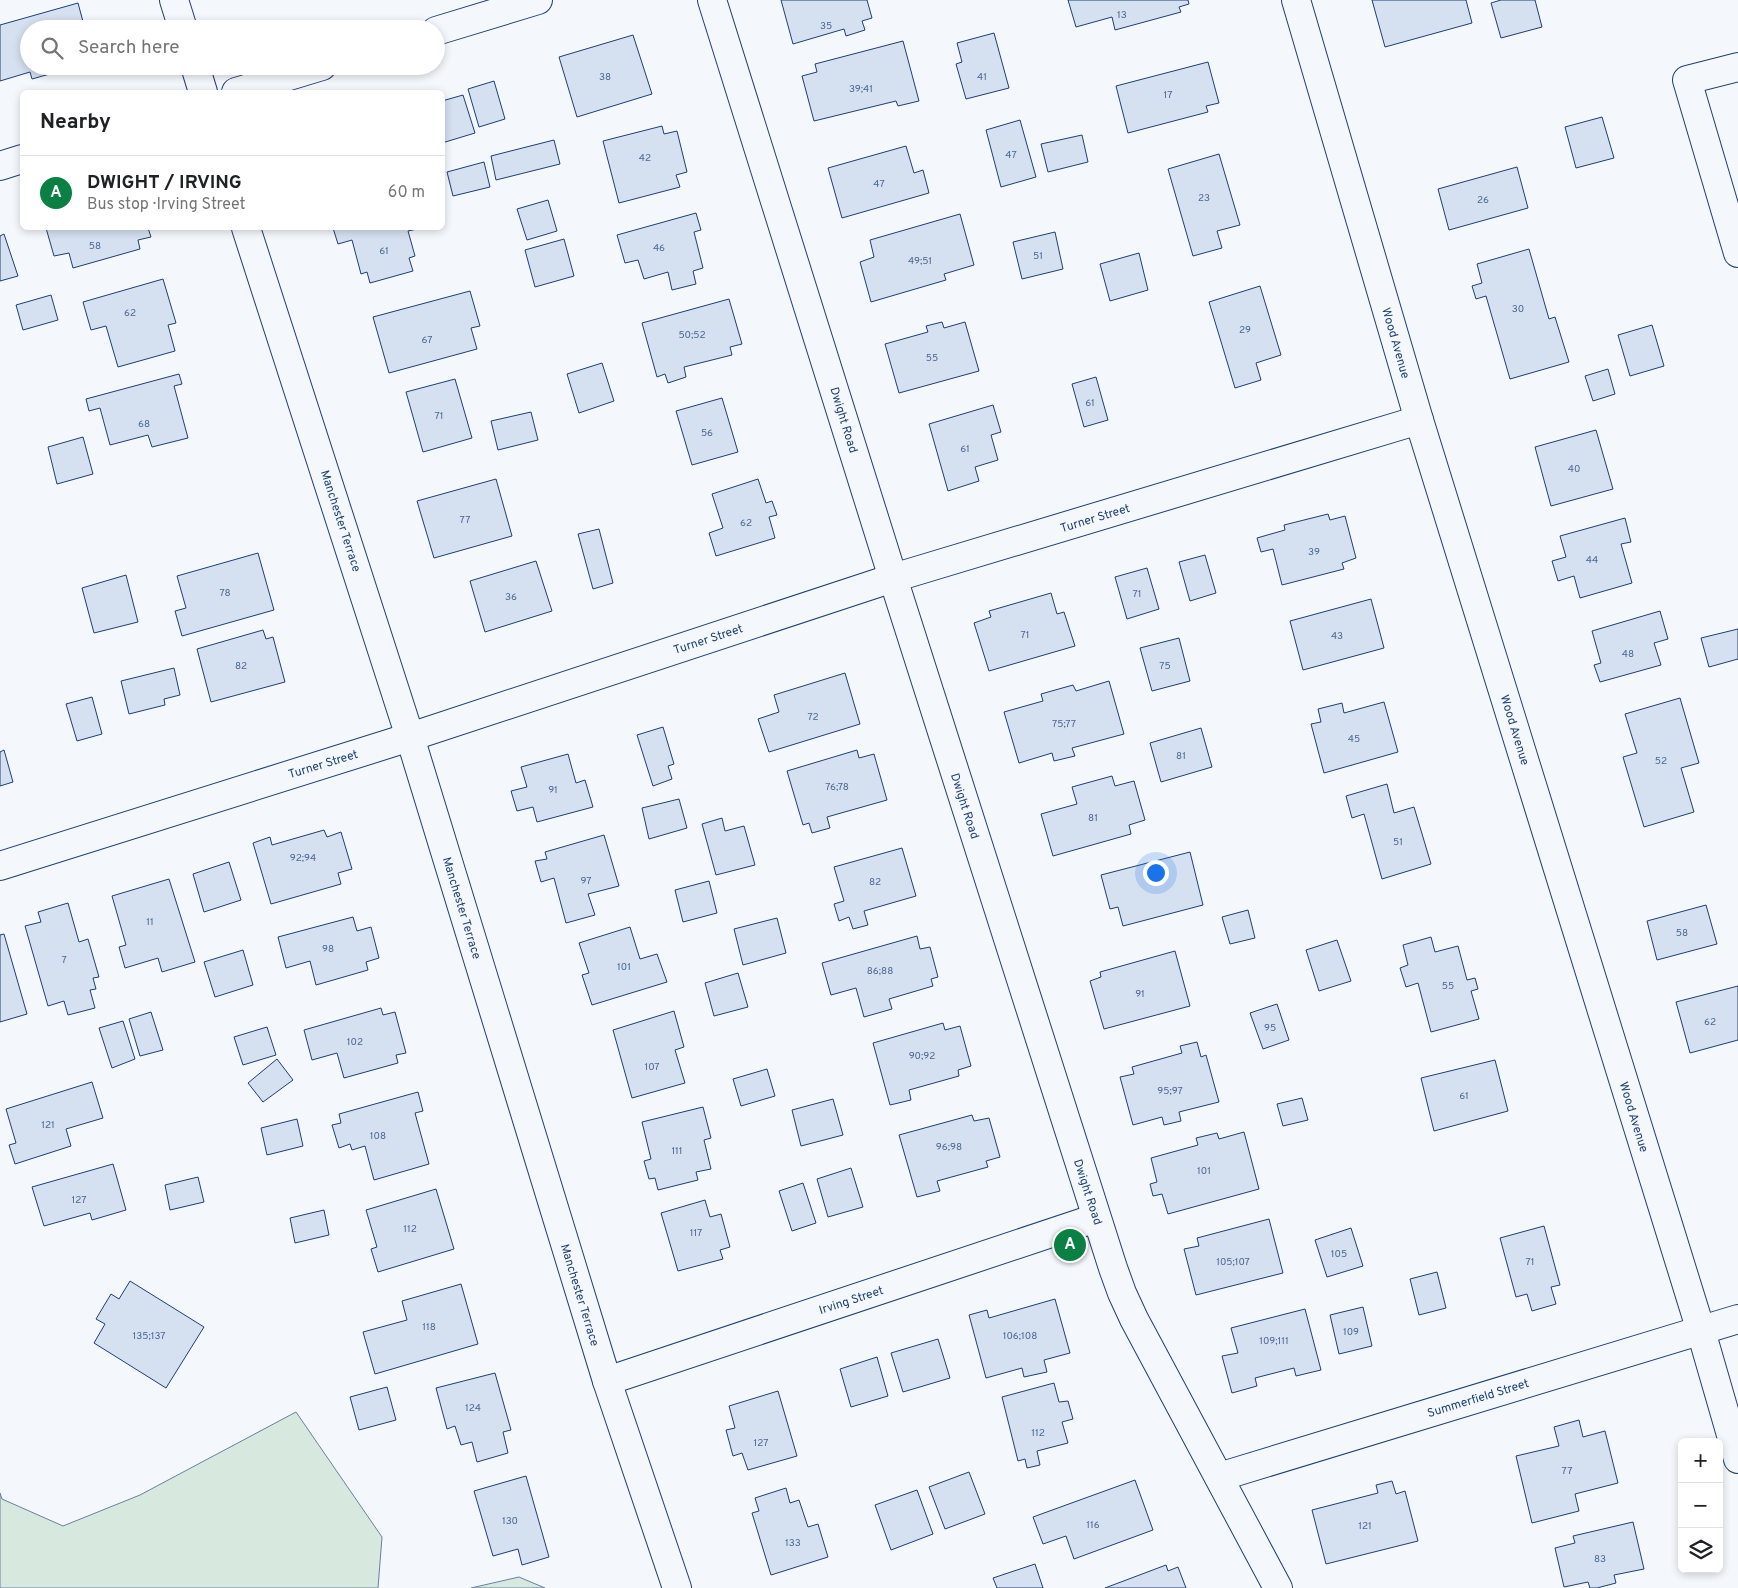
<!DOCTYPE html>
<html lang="en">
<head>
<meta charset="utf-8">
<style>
  :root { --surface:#fff; --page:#f2f2f2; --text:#202124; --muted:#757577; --line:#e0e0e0; --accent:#0b8043 }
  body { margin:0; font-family:Overpass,sans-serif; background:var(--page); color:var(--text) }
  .controls { position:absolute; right:15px; bottom:15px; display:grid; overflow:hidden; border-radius:8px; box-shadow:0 2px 8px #0003 }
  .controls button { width:45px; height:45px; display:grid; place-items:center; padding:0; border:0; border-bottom:1px solid var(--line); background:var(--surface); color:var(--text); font:25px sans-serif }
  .you { position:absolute; left:1155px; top:872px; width:18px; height:18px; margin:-12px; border:4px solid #fff; border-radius:50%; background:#1a73e8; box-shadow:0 0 0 8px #1a73e833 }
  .badge { display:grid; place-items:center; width:32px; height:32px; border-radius:50%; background:var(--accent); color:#fff; font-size:16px; font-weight:700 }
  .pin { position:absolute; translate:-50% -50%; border:2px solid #fff; box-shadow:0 1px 5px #0006 }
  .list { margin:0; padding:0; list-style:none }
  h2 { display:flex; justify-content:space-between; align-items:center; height:65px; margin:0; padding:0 20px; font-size:21px }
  h2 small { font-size:16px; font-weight:400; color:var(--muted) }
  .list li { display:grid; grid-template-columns:32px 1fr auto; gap:15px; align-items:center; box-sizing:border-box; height:75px; padding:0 20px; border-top:1px solid var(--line) }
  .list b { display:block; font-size:19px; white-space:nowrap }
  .list p { margin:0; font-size:16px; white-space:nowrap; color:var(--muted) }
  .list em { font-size:16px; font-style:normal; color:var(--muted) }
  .icon { flex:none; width:28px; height:28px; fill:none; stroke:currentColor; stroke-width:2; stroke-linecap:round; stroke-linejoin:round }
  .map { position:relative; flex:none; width:1738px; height:1588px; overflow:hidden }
  .search { position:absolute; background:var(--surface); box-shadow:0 2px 8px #0003; left:20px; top:20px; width:425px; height:55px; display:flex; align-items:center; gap:12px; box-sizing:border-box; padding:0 18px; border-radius:28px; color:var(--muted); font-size:19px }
  .panel { position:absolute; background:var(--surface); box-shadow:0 2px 8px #0003; left:20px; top:90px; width:425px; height:140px; border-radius:8px }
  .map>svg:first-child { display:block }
</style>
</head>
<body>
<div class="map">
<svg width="1738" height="1588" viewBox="0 0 1738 1588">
  <rect width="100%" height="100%" fill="#f4f7fb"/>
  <!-- green -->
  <g fill="#d7e8df" stroke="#687fa3">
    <path d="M296 1412 382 1537 378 1588H0V1493L2 1499 63 1526 140 1495Z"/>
    <path d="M519 1577 545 1588H471Z"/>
  </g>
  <!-- building -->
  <g fill="#d5e0f0" stroke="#1d3f73">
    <path d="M781 0H867L872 18 862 21 865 30 846 36 844 29 793 44Z"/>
    <path d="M1068 0H1188L1189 4 1179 7 1181 12 1115 30 1112 17 1076 27Z"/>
    <path d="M1372 0H1466L1472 23 1385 47Z"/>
    <path d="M1501 0H1535L1542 27 1501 38 1491 3Z"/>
    <path d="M78 3 85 29H29V66H63L64 70 32 79 30 72 0 81V25Z"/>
    <path d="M994 33 1009 88 966 99 956 64 962 62 957 43Z"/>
    <path d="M633 35 652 94 577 117 559 57Z"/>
    <path d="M903 41 919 101 898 106 896 101 814 121 802 76 817 72 815 64Z"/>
    <path d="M1208 62 1219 103 1206 106 1208 112 1128 133 1116 86Z"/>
    <path d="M494 81 505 119 479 127 468 89Z"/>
    <path d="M463 95 475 133 442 143V101Z"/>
    <path d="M1602 117 1614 158 1576 168 1565 127Z"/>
    <path d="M1020 120 1036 177 1001 187 986 130Z"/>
    <path d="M662 126 664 134 677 131 687 172 676 175 680 187 619 203 603 141Z"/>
    <path d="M1082 135 1088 162 1048 172 1041 144Z"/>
    <path d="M554 140 560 164 496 180 491 156Z"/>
    <path d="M906 146 914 173 923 170 929 193 842 218 828 168Z"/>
    <path d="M1219 154 1240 225 1217 231 1222 248 1193 256 1168 169Z"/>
    <path d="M484 162 490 187 453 196 447 172Z"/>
    <path d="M1517 167 1528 208 1449 230 1438 189Z"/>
    <path d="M548 200 557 231 527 240 517 209Z"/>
    <path d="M696 213 701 230 694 232 703 268 693 271 696 284 672 290 668 272 644 279 638 260 625 263 617 235Z"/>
    <path d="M960 214 974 265 944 274 946 280 871 302 860 262 874 257 870 240Z"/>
    <path d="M46 228H148L151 237 138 240 140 249 73 268 69 253 54 256Z"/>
    <path d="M333 228H417V229L408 231 415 256 409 258 413 271 370 283 367 272 361 274 352 240 338 244Z"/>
    <path d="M1055 232 1063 269 1022 279 1013 242Z"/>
    <path d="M4 234 18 276 0 281V236Z"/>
    <path d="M564 239 574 276 535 287 525 250Z"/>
    <path d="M1529 249 1549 319 1555 317 1569 362 1510 379 1486 296 1476 299 1472 286 1482 283 1477 264Z"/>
    <path d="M1139 253 1148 290 1110 301 1100 264Z"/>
    <path d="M163 279 176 323 168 325 175 351 118 367 106 326 91 330 83 302Z"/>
    <path d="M1260 286 1281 355 1256 363 1261 380 1235 388 1209 302Z"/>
    <path d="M470 291 480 326 471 328 477 349 389 373 373 317Z"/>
    <path d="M51 295 58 320 23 330 16 305Z"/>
    <path d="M729 299 742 344 730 347 732 355 684 367 686 377 668 383 665 374 657 377 642 323Z"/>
    <path d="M942 322 944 328 965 322 979 371 899 393 885 344 928 332 926 326Z"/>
    <path d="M1652 325 1664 366 1630 376 1618 335Z"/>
    <path d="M602 363 614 401 579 413 567 374Z"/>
    <path d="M1608 369 1615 394 1593 401 1585 376Z"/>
    <path d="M179 374 182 384 174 386 188 438 152 447 148 435 110 445 100 408 89 411 86 399Z"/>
    <path d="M1096 377 1108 420 1084 427 1072 384Z"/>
    <path d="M455 379 472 438 423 452 406 392Z"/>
    <path d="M722 398 738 452 692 465 676 411Z"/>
    <path d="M993 405 1001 432 991 435 998 460 975 467 979 481 948 491 929 424Z"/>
    <path d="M531 412 538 440 498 450 491 421Z"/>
    <path d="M1596 430 1613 489 1551 506 1535 447Z"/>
    <path d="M83 437 93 474 57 484 48 447Z"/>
    <path d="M496 479 512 536 434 558 417 501Z"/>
    <path d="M758 479 766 503 772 501 777 515 769 517 775 538 716 556 709 533 723 528 712 494Z"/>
    <path d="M1328 514 1330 520 1345 516 1356 558 1342 563 1344 569 1282 585 1273 549 1261 552 1257 538 1285 530 1284 525Z"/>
    <path d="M1625 518 1631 542 1621 544 1632 583 1580 598 1574 576 1558 581 1552 561 1566 557 1560 536Z"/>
    <path d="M599 529 613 583 593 589 578 534Z"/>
    <path d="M258 553 274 610 182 636 175 611 186 608 177 576Z"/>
    <path d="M1205 555 1216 593 1190 601 1179 562Z"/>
    <path d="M536 561 552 611 485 632 470 581Z"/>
    <path d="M1147 568 1159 609 1127 619 1115 577Z"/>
    <path d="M126 575 138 622 94 633 82 588Z"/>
    <path d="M1051 593 1057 614 1064 612 1075 646 989 671 974 623 991 617 989 611Z"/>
    <path d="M1371 599 1384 648 1303 670 1290 621Z"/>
    <path d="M1660 611 1668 639 1654 643 1661 665 1600 682 1594 665 1601 663 1592 631Z"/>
    <path d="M1738 629V659L1709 667 1701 638Z"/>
    <path d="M263 630 266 639 273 637 285 682 211 702 197 649Z"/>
    <path d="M1179 638 1190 681 1152 691 1140 648Z"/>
    <path d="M174 668 180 695 164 699 165 705 129 714 121 681Z"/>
    <path d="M845 673 860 724 769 752 758 719 779 712 774 695Z"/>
    <path d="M1109 681 1124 734 1072 748 1075 756 1054 761 1052 753 1019 763 1004 712 1043 701 1041 694 1073 685 1076 691Z"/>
    <path d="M92 697 102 734 77 741 66 704Z"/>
    <path d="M1680 698 1699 763 1681 768 1694 812 1644 827 1623 757 1637 753 1625 714Z"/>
    <path d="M1384 702 1398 752 1324 773 1311 724 1321 722 1318 709 1342 703 1344 713Z"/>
    <path d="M663 727 674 764 668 766 672 779 653 786 637 735Z"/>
    <path d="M1201 728 1212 767 1161 782 1150 743Z"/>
    <path d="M4 750 13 782 0 786V752Z"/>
    <path d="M857 750 859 758 874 754 887 800 827 817 830 828 812 833 809 823 803 825 787 771Z"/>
    <path d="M568 754 576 783 585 780 593 807 537 822 533 807 517 811 511 791 527 787 521 767Z"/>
    <path d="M1112 776 1115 786 1134 781 1145 820 1129 825 1131 834 1053 856 1041 814 1077 804 1072 787Z"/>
    <path d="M1387 784 1394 813 1414 807 1431 864 1382 879 1364 814 1352 818 1346 796Z"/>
    <path d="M679 799 687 828 649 839 642 808Z"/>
    <path d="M722 818 725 831 744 826 755 865 716 875 702 824Z"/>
    <path d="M324 830 327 837 341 832 352 869 338 873 341 884 271 904 253 843 270 837 272 845Z"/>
    <path d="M604 835 619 886 588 894 595 915 566 923 554 878 541 882 535 861 547 859 545 852Z"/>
    <path d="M902 848 916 896 864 911 868 925 853 929 849 917 839 921 834 904 844 901 834 867Z"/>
    <path d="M1190 852 1203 905 1123 926 1118 907 1110 909 1101 875Z"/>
    <path d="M229 862 241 900 204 912 193 874Z"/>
    <path d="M169 879 195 962 162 972 158 958 125 968 119 947 126 945 112 896Z"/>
    <path d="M709 881 717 913 683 922 675 890Z"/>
    <path d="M68 903 79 942 88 939 99 977 93 978 96 989 90 990 95 1008 68 1015 64 1001 48 1006 25 926 41 922 38 912Z"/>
    <path d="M1706 905 1717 944 1657 960 1647 921Z"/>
    <path d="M1248 910 1255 938 1230 944 1222 917Z"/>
    <path d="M353 917 357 931 371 927 379 958 366 962 368 970 316 985 310 961 286 968 278 937Z"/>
    <path d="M777 918 786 953 743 965 734 929Z"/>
    <path d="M630 927 640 959 657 954 667 982 592 1005 582 975 589 973 579 943Z"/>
    <path d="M4 934 27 1014 0 1022V935Z"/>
    <path d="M917 936 920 949 930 947 938 977 931 979 933 986 889 999 892 1009 864 1017 856 988 831 995 822 963Z"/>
    <path d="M1431 937 1435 952 1458 946 1467 980 1475 978 1478 989 1471 991 1479 1019 1431 1032 1418 983 1406 987 1400 968 1408 965 1403 945Z"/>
    <path d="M1337 940 1351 981 1319 991 1306 950Z"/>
    <path d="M243 950 253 985 215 997 204 962Z"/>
    <path d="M1175 951 1190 1006 1104 1029 1090 981 1101 977 1100 972Z"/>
    <path d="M738 973 748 1007 714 1016 705 983Z"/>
    <path d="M1738 986V1040L1690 1053 1676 1002Z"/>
    <path d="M1277 1004 1289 1040 1263 1049 1250 1013Z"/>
    <path d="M381 1008 383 1015 395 1012 406 1053 396 1055 398 1063 344 1078 337 1053 312 1060 304 1030Z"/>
    <path d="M674 1011 684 1047 675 1050 685 1083 632 1098 613 1030Z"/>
    <path d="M151 1012 163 1050 140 1056 129 1019Z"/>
    <path d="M123 1021 135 1059 112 1068 99 1028Z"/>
    <path d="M943 1023 945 1030 960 1026 971 1066 958 1070 959 1076 909 1090 911 1100 890 1105 873 1043Z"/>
    <path d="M267 1027 276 1055 243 1065 234 1037Z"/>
    <path d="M1197 1042 1201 1057 1206 1055 1219 1102 1179 1112 1181 1121 1164 1125 1162 1117 1133 1125 1120 1077 1134 1074 1132 1067 1182 1053 1180 1046Z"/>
    <path d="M277 1059 293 1080 263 1102 248 1083Z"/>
    <path d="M1495 1060 1508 1111 1434 1131 1421 1078Z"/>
    <path d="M767 1069 775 1096 741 1106 733 1079Z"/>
    <path d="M92 1082 103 1118 66 1129 71 1146 15 1164 9 1145 16 1143 6 1109Z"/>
    <path d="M418 1092 423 1111 415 1113 429 1164 374 1180 365 1146 352 1150 350 1144 339 1148 332 1125 341 1123 339 1114Z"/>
    <path d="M1302 1098 1308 1120 1283 1126 1277 1104Z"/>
    <path d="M833 1099 843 1135 801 1146 792 1110Z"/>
    <path d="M703 1107 711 1138 704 1140 711 1169 696 1172 698 1180 658 1190 655 1178 649 1179 644 1161 651 1159 642 1122Z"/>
    <path d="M972 1115 974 1121 989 1118 1000 1157 986 1161 988 1167 937 1181 940 1191 917 1197 899 1135Z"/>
    <path d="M297 1119 303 1146 267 1155 261 1128Z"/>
    <path d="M1244 1132 1259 1189 1168 1214 1162 1194 1153 1196 1150 1184 1157 1182 1151 1158 1198 1145 1196 1138 1217 1133 1219 1139Z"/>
    <path d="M113 1164 126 1210 92 1220 90 1213 44 1226 32 1187Z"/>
    <path d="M851 1168 863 1207 828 1217 817 1179Z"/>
    <path d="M198 1177 204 1202 170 1210 165 1185Z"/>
    <path d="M803 1183 816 1223 792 1231 779 1191Z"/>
    <path d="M436 1189 454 1249 378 1272 371 1249 377 1247 366 1210Z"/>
    <path d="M705 1200 710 1217 721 1214 730 1247 720 1250 723 1259 678 1271 661 1213Z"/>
    <path d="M324 1210 329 1235 295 1243 290 1218Z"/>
    <path d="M1269 1219 1283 1273 1196 1295 1184 1249 1199 1246 1197 1238Z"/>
    <path d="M1544 1226 1560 1285 1551 1287 1556 1304 1532 1311 1527 1294 1516 1297 1500 1238Z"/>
    <path d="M1351 1228 1363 1266 1327 1277 1315 1240Z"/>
    <path d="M1437 1272 1446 1308 1419 1315 1410 1279Z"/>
    <path d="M130 1281 204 1327 166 1388 94 1343 105 1324 96 1319 111 1294 119 1299Z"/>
    <path d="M461 1284 478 1344 375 1374 363 1332 407 1320 402 1301Z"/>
    <path d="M1055 1299 1070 1353 1044 1360 1047 1372 1024 1377 1022 1368 986 1378 969 1315 987 1310 989 1318Z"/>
    <path d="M1363 1307 1372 1346 1339 1354 1330 1315Z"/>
    <path d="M1305 1309 1321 1370 1296 1376 1294 1368 1255 1378 1257 1386 1232 1393 1222 1356 1238 1353 1231 1328Z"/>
    <path d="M938 1339 950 1378 903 1392 891 1353Z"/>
    <path d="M877 1357 888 1396 851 1407 840 1369Z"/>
    <path d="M495 1373 511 1430 503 1432 508 1453 477 1462 472 1442 461 1445 455 1426 447 1429 436 1388Z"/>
    <path d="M1054 1383 1059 1402 1068 1401 1073 1419 1062 1422 1068 1443 1037 1451 1040 1465 1027 1468 1025 1459 1018 1461 1002 1397Z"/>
    <path d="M387 1387 396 1420 359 1430 350 1397Z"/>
    <path d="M778 1391 797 1456 748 1470 742 1453 733 1456 726 1430 735 1428 729 1406Z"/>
    <path d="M1579 1420 1583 1437 1605 1431 1618 1483 1575 1494 1579 1511 1532 1523 1516 1456 1559 1446 1554 1427Z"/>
    <path d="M969 1472 985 1514 945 1529 929 1487Z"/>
    <path d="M526 1476 549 1557 522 1565 518 1549 493 1556 474 1491Z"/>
    <path d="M1135 1480 1153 1530 1074 1559 1066 1536 1043 1544 1033 1517Z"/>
    <path d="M1392 1481 1396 1494 1405 1491 1418 1541 1326 1564 1312 1510 1378 1493 1376 1485Z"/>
    <path d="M786 1488 790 1503 799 1500 808 1527 818 1524 828 1557 771 1575 752 1513 759 1511 755 1498Z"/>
    <path d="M917 1490 933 1534 891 1550 875 1505Z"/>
    <path d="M1633 1522 1644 1569 1614 1575 1616 1583 1597 1588H1590L1588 1582 1564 1587 1555 1548 1575 1543 1573 1536Z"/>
    <path d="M1035 1564 1043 1588H997L993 1578Z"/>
    <path d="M1166 1565 1168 1571 1178 1567 1186 1588H1105Z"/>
  </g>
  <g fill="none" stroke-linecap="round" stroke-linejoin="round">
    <defs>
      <g id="minor">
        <path d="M174 0 183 29"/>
        <path d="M1296 0 1419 420 1701 1331 1738 1459"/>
        <path d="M436 31 538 0"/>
        <path d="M195 66 203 92"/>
        <path d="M1738 67 1687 80 1738 253"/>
        <path d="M236 92 322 66"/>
        <path d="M0 166 22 159"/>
        <path d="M246 228 410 737 607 1381 677 1588"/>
        <path d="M0 866 410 737 893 578 1419 420"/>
        <path d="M607 1381 1096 1218"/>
        <path d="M1219 1477 1738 1319"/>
      </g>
      <path id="major" d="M712 0 893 578 1113 1268 1122 1293 1134 1319 1278 1588"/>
    </defs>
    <!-- minor casing -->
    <use href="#minor" stroke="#1d3f73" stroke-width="30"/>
    <!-- major casing -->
    <use href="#major" stroke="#1d3f73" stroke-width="30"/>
    <!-- minor -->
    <use href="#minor" stroke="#f4f7fb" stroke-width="28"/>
    <!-- major -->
    <use href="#major" stroke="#f4f7fb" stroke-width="28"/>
  </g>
  <g text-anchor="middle" stroke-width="4" stroke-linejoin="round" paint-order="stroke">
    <!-- number labels -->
    <g font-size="10" fill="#4b6792">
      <text x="1122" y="18">13</text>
      <text x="826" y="29">35</text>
      <text x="605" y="80">38</text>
      <text x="982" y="80">41</text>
      <text x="861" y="92">39;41</text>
      <text x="1168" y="98">17</text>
      <text x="1011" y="158">47</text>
      <text x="645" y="161">42</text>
      <text x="879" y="187">47</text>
      <text x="1204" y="201">23</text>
      <text x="1483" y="203">26</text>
      <text x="95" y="249">58</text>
      <text x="659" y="251">46</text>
      <text x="384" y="254">61</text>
      <text x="1038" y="259">51</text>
      <text x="920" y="264">49;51</text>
      <text x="1518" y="312">30</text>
      <text x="130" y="316">62</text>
      <text x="1245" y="333">29</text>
      <text x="692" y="338">50;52</text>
      <text x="427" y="343">67</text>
      <text x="932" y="361">55</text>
      <text x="1090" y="406">61</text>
      <text x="439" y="419">71</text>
      <text x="144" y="427">68</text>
      <text x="707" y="436">56</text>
      <text x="965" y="452">61</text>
      <text x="1574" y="472">40</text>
      <text x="465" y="523">77</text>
      <text x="746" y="526">62</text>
      <text x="1314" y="555">39</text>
      <text x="1592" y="563">44</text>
      <text x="225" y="596">78</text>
      <text x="1137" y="597">71</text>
      <text x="511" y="600">36</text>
      <text x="1025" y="638">71</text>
      <text x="1337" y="639">43</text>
      <text x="1628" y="657">48</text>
      <text x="241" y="669">82</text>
      <text x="1165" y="669">75</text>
      <text x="813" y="720">72</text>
      <text x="1064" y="727">75;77</text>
      <text x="1354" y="742">45</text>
      <text x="1181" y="759">81</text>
      <text x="1661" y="764">52</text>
      <text x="837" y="790">76;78</text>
      <text x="553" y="793">91</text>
      <text x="1093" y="821">81</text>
      <text x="1398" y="845">51</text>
      <text x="303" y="861">92;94</text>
      <text x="586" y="884">97</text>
      <text x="875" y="885">82</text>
      <text x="150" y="925">11</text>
      <text x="1682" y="936">58</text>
      <text x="328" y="952">98</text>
      <text x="64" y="963">7</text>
      <text x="624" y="970">101</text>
      <text x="880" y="974">86;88</text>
      <text x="1448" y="989">55</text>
      <text x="1140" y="997">91</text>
      <text x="1710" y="1025">62</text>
      <text x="1270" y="1031">95</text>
      <text x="355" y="1045">102</text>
      <text x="922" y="1059">90;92</text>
      <text x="652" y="1070">107</text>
      <text x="1170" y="1094">95;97</text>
      <text x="1464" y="1099">61</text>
      <text x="48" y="1128">121</text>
      <text x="378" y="1139">108</text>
      <text x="949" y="1150">96;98</text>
      <text x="677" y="1154">111</text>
      <text x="1204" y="1174">101</text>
      <text x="79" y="1203">127</text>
      <text x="410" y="1232">112</text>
      <text x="696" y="1236">117</text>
      <text x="1339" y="1257">105</text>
      <text x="1233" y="1265">105;107</text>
      <text x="1530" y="1265">71</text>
      <text x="429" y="1330">118</text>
      <text x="1351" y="1335">109</text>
      <text x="149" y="1339">135;137</text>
      <text x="1020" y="1339">106;108</text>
      <text x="1274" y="1344">109;111</text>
      <text x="473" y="1411">124</text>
      <text x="1038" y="1436">112</text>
      <text x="761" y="1446">127</text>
      <text x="1567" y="1474">77</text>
      <text x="510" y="1524">130</text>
      <text x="1093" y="1528">116</text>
      <text x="1365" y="1529">121</text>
      <text x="793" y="1546">133</text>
      <text x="1600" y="1562">83</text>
    </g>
    <!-- street labels -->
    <g font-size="12" fill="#1d3f73" stroke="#f4f7fb">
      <text transform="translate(1396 343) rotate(74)" y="4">Wood Avenue</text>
      <text transform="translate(844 420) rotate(73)" y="4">Dwight Road</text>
      <text transform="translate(1095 518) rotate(-17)" y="4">Turner Street</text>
      <text transform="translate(341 521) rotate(72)" y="4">Manchester Terrace</text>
      <text transform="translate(708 639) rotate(-18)" y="4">Turner Street</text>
      <text transform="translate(1515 730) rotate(73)" y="4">Wood Avenue</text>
      <text transform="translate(323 764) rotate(-17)" y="4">Turner Street</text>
      <text transform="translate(965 806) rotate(72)" y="4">Dwight Road</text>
      <text transform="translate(462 908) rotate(73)" y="4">Manchester Terrace</text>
      <text transform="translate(1634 1117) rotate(73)" y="4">Wood Avenue</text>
      <text transform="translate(1088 1192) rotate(72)" y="4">Dwight Road</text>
      <text transform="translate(580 1295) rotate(73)" y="4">Manchester Terrace</text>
      <text transform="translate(851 1300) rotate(-18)" y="4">Irving Street</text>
      <text transform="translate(1478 1398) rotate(-17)" y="4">Summerfield Street</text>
    </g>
  </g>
</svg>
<div class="controls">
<button>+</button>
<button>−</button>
<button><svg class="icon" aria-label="layers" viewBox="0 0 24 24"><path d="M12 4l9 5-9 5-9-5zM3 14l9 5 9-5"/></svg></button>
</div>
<div class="you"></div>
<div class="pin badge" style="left:1070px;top:1245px">A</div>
<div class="search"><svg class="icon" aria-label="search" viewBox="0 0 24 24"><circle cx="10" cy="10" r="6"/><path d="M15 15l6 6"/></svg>Search here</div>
<section class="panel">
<h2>Nearby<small></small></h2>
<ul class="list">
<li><span class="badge">A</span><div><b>DWIGHT / IRVING</b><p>Bus stop · Irving Street</p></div><em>60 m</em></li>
</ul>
</section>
</div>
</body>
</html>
